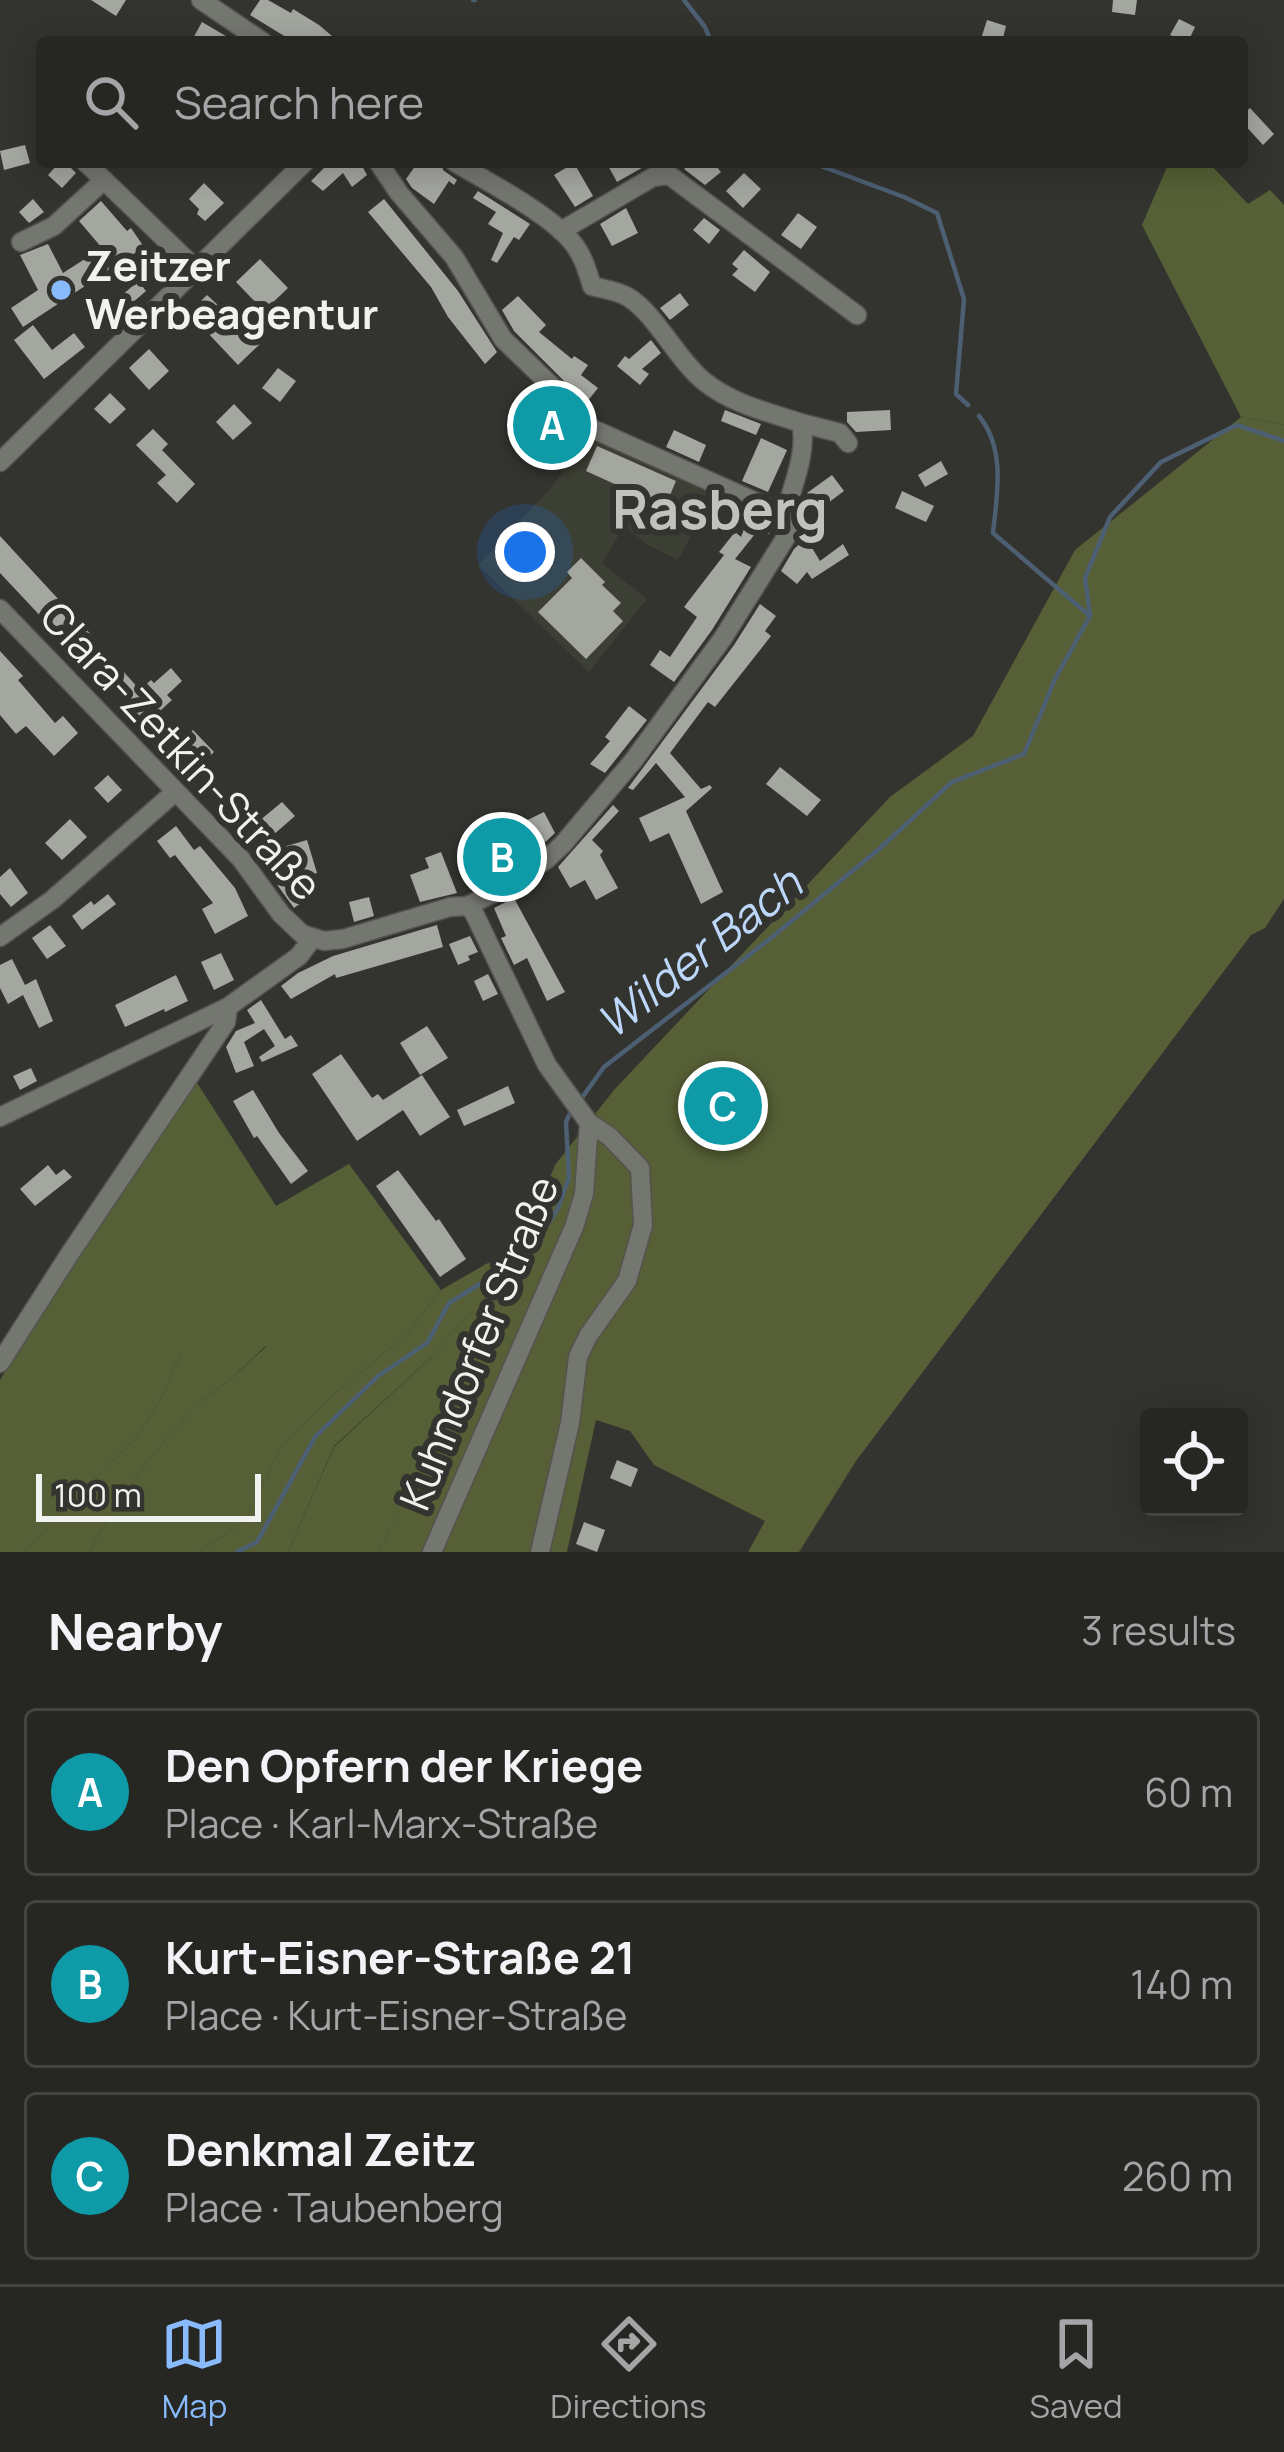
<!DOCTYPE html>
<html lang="en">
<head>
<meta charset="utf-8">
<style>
  :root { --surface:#262723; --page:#323330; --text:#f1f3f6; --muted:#a4a5a6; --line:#424441; --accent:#88bafc }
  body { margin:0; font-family:Manrope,sans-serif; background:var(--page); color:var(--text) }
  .controls { position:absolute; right:36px; bottom:36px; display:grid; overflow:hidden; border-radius:12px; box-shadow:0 6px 30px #0003 }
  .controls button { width:108px; height:108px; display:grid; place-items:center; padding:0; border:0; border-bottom:3px solid var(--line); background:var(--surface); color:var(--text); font:60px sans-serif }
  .scale { position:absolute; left:36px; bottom:30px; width:225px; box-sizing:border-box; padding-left:12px; border:6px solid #f1f2ef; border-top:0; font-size:33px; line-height:42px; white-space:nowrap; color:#f1f2ef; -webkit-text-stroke:9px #33342f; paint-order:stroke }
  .you { position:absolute; left:525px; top:552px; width:42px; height:42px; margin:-30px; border:9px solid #fff; border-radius:50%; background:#1a73e8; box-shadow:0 0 0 18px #1a73e833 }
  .badge { display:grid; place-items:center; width:78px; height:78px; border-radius:50%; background:var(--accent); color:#fff; font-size:39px; font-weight:700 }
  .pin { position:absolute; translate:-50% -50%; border:6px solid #fff; box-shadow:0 3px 12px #0006 }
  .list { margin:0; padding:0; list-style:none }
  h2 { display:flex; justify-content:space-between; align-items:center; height:156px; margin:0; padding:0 48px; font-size:51px }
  h2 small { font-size:39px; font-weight:400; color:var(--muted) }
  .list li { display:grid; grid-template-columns:78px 1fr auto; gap:36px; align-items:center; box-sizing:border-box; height:168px; margin:0 24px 24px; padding:0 24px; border:3px solid var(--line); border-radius:12px }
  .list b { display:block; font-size:45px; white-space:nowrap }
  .list p { margin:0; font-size:39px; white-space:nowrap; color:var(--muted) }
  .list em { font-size:39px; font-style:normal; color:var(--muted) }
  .icon { flex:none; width:66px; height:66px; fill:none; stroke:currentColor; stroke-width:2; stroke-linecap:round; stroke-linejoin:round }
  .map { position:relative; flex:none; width:1284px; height:1552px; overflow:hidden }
  .search { position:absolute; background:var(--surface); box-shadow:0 6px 30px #0003; left:36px; right:36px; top:36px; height:132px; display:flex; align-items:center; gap:30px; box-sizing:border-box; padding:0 42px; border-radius:12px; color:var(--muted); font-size:45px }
  .sheet { height:732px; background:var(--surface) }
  nav { display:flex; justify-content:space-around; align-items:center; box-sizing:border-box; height:168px; border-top:3px solid var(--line); background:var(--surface); font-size:33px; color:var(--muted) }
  nav a { display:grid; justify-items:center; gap:6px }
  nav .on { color:var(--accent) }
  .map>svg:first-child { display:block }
</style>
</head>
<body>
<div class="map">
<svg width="1284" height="1552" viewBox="0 0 1284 1552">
  <rect width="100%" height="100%" fill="#33342f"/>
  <!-- built -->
  <path fill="#3c3f33" d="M599 442 713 494 678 560 648 545 624 526 602 563 647 599 589 672 478 565 549 490 575 456 589 443Z"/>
  <!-- green -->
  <g fill="#566036">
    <path d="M1172 162H1208L1248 204 1270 190 1284 205V425L1241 417 1142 225 1167 167Z"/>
    <path d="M192 1075 276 1206 349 1164 441 1290 407 1334 332 1396 282 1445 245 1521 199 1552H89L115 1507 150 1458 198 1403 227 1382 267 1346 181 1353 162 1396 137 1437 23 1552H0V1380Z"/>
    <path d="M503 1297 379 1552H288L334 1447 433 1356 462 1320Z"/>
  </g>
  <!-- forest -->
  <g fill="#565f35">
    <path d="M1241 417 1284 425V899L1265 928 1251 935 856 1461 799 1552H748L765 1521 654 1465 630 1431 596 1420 567 1552H379L501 1298 462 1320 434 1355 334 1446 288 1552H199L245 1521 282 1445 332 1396 407 1334 441 1290 486 1264 522 1247 555 1165 614 1090 890 797 973 736 1075 550Z"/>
    <path d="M262 1327 267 1345 227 1382 198 1403 150 1458 115 1507 89 1552H23L137 1437 162 1396 181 1353 211 1334Z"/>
  </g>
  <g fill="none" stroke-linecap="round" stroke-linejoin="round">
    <!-- stream -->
    <g stroke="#4d5f73" stroke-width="4.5">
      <path d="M473 0H475"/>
      <path d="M684 0 705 27 711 42"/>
      <path d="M810 162 904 197 937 213 964 299 956 394 968 405"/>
      <path d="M979 416C1006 449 997 495 993 533L1090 616"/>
      <path d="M1090 615 1085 578 1110 517 1161 462 1237 425 1284 441"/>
      <path d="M581 1099 604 1067 771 938 879 849 952 782 1024 754 1055 679 1090 616"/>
      <path d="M237 1552 257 1542 315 1437 378 1376 427 1343 449 1303 529 1254 558 1208 569 1177 566 1122 573 1107"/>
    </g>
  </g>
  <!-- building -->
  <g fill="#a4a6a0">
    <path d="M91 0H126L116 16Z"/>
    <path d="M260 0H268L291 13 293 9 319 25 339 42H294L250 15Z"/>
    <path d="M1113 0H1137L1135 15 1112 12Z"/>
    <path d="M1179 19 1195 27 1188 42 1170 35Z"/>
    <path d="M987 20 1006 26 1002 42H980Z"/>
    <path d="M202 22 236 42H191Z"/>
    <path d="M1250 108 1274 134 1263 145 1242 122V115Z"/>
    <path d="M25 145 30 163 4 170 0 151Z"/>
    <path d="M60 162H65L76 173 62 188 48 175Z"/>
    <path d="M330 162H360L367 175 352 187 343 173 323 191 311 181Z"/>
    <path d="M418 162H441L443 170 457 180 454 185 449 181 434 204 412 188 406 179Z"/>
    <path d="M606 162H664L647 165 617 182Z"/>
    <path d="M693 162H713L721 172 705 185 684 169Z"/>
    <path d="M574 163 593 196 575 207 554 175Z"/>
    <path d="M744 173 761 189 743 208 726 191Z"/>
    <path d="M204 183 224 203 205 221 197 214 199 209 189 199Z"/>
    <path d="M478 191 530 224 519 240 514 237 497 263 491 260 503 233 488 224 496 212 473 198Z"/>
    <path d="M33 199 44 212 29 223 19 212Z"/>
    <path d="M384 199 458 291 497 352 485 364 448 317 431 287 368 212Z"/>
    <path d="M101 201 127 231 131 228 144 247 23 327 11 308 38 290 20 255 48 244 63 273 102 248 79 221Z"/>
    <path d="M626 208 638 233 612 246 600 224Z"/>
    <path d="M798 213 817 227 801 249 781 235Z"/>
    <path d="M704 218 720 230 709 244 693 230Z"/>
    <path d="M744 250 770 272 755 292 732 275 738 269 732 264Z"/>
    <path d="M260 259 288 288 264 311 236 282Z"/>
    <path d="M138 281 146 291 108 324 100 315Z"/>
    <path d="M680 293 689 305 670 320 660 308Z"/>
    <path d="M207 295 260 344 238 365 189 313Z"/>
    <path d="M518 296 546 325 539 332 572 359 574 356 588 365 581 375 598 388 586 403 514 331 502 310Z"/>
    <path d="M33 325 52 350 74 333 85 347 44 379 14 340Z"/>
    <path d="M651 340 661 353 642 369 649 374 640 385 617 366 625 356 629 359Z"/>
    <path d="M149 349 169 371 149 390 129 368Z"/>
    <path d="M278 368 296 381 280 402 262 388Z"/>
    <path d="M110 393 126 409 110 424 94 409Z"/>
    <path d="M234 404 252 423 233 440 216 422Z"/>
    <path d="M725 410 761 424 756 435 721 421Z"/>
    <path d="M890 410 891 430 856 432 847 422V412Z"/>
    <path d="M153 429 168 444 162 450 195 484 177 503 157 483 166 475 136 445Z"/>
    <path d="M674 430 706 445 699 462 666 447Z"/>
    <path d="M761 438 787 450 768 492 742 481Z"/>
    <path d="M597 446 676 481 665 507 586 471Z"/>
    <path d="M941 461 948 474 925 487 918 475Z"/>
    <path d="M832 475 844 491 820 509 807 493Z"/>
    <path d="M902 491 934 506 926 522 895 508Z"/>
    <path d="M750 514 773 524 769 534 759 529 735 559 751 567 712 630 674 682 650 665 660 650 670 657 697 617 684 607 724 555 719 552 735 532 741 537Z"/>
    <path d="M0 536 96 640 78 656 0 573Z"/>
    <path d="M806 538 820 561 843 544 849 555 812 579 807 572 797 584 781 571 794 549Z"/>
    <path d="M581 558 605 582 602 585 621 603 613 611 623 621 586 659 538 612 572 578 567 572Z"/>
    <path d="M760 604 776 616 765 631 771 636 715 707 708 702 670 753 701 789 710 785 712 788 686 811 723 892 701 904 669 833 650 842 639 818 685 797 656 763 633 790 628 788 734 645Z"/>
    <path d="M0 651 23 676 18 680 55 723 63 716 78 733 54 756 26 726 16 734 0 715Z"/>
    <path d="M113 660 140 690 151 680 154 683 171 668 182 681 167 695 172 700 161 710 165 715 149 729 98 674Z"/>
    <path d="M629 706 647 720 605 773 590 764 610 741 605 737Z"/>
    <path d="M193 730 214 752 195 770 174 747Z"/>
    <path d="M780 767 821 800 807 816 766 784Z"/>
    <path d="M108 775 122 790 108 803 94 788Z"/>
    <path d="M282 802 295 816 272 836 259 821Z"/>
    <path d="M613 805 619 811 592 840 603 851 600 855 618 888 596 900 585 880 570 888 558 867Z"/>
    <path d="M544 812 555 833 539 848 500 875 475 835 495 823 498 829 514 820 517 825Z"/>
    <path d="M70 819 87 837 62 860 45 843Z"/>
    <path d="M176 826 194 850 200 846 235 888 248 916 215 934 202 909 213 903 175 855 170 858 157 841Z"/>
    <path d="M307 840 317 873 292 881 304 901 294 908 278 886 266 852Z"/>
    <path d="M441 852 457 893 420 902 410 875 429 868 425 858Z"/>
    <path d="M10 868 28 893 11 907 0 894V877Z"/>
    <path d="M108 894 116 904 82 930 72 916 91 901 94 905Z"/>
    <path d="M369 897 374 916 354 922 349 902Z"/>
    <path d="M514 898 565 992 547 1001 527 958 514 965 501 938 506 936 494 908Z"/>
    <path d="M50 925 66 946 47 959 32 938Z"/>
    <path d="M437 925 443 947 336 978 335 974 291 999 281 986 298 973 333 956Z"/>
    <path d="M470 936 478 952 468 956 470 960 458 965 449 944Z"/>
    <path d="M221 953 234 980 214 990 201 962Z"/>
    <path d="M12 959 25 985 36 979 53 1021 39 1028 23 995 8 1004 0 988V965Z"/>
    <path d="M488 974 498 994 483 1001 474 981Z"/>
    <path d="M176 975 188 1001 165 1012 164 1009 125 1027 115 1005Z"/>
    <path d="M261 1000 285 1039 291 1035 298 1046 262 1062 259 1057 275 1046 264 1029 244 1042 254 1066 236 1073 226 1047 236 1031 255 1023 247 1010Z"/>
    <path d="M427 1026 448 1058 420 1075 400 1043Z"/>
    <path d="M341 1054 372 1098 378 1094 383 1100 422 1075 450 1117 420 1136 403 1110 357 1141 312 1074Z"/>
    <path d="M31 1068 37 1081 20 1090 13 1076Z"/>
    <path d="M508 1086 515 1103 464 1126 457 1110Z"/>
    <path d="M253 1090 279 1133 308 1171 291 1184 257 1136 254 1138 233 1101Z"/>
    <path d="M48 1165 56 1175 64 1169 72 1177 35 1206 20 1189Z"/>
    <path d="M398 1170 436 1221 439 1219 466 1259 440 1277 376 1186Z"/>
    <path d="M617 1460 638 1469 631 1487 610 1478Z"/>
    <path d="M584 1522 605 1530 597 1552 576 1544Z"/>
  </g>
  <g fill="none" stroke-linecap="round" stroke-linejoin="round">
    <defs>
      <g id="minor">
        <path d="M201 0 263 42"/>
        <path d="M85 162 104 180"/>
        <path d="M378 162 399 193 454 257 503 339 565 399 575 421 785 515"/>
        <path d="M561 231 653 177 669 175 857 315"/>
        <path d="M21 242 54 226 104 180 195 268"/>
        <path d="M801 423 840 433 848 443"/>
        <path d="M0 462 305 162"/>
        <path d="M0 609 241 859 281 914 302 934 324 941 343 939 450 907 467 906 506 887 547 859 563 844 633 761 723 638 788 534 789 524 785 515C792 486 808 452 801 423 768 412 732 404 705 382 677 360 656 314 628 297 618 291 603 289 592 286 587 270 583 255 572 242 551 215 485 180 454 162"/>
        <path d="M0 937 52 900 175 792"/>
        <path d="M0 1117 228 1007 299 956 312 939"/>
        <path d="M0 1363 69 1255 226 1022 228 1007"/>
        <path d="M432 1552 574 1227 584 1194 589 1123 547 1065 473 911 467 906"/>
        <path d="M540 1552 570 1423 578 1357 588 1336 627 1281 643 1225 640 1168 609 1136 589 1123"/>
      </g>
    </defs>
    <!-- minor casing -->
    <use href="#minor" stroke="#53544f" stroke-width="21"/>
    <!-- minor -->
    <use href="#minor" stroke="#747670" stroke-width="18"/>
  </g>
  <!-- markers -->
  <circle fill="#88bafc" stroke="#33342f" stroke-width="4.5" cx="61" cy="290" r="12"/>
  <g text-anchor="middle" stroke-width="12" stroke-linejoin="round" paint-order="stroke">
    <!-- poi labels -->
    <g font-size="42" font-weight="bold" fill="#f1f2ef" stroke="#33342f" text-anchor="start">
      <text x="85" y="281">Zeitzer<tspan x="85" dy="48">Werbeagentur</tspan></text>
    </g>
    <!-- street labels -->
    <g font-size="42" fill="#f1f2ef" stroke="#33342f">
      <text transform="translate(181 751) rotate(47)" y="15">Clara-Zetkin-Straße</text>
      <text transform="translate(479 1343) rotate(-68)" y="15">Kuhndorfer Straße</text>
    </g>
    <!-- water labels -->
    <g font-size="45" font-style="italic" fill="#bcd7fa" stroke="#33342f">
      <text transform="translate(699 953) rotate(-38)" y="16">Wilder Bach</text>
    </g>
    <!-- district labels -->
    <g font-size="54" font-weight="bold" fill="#c1c2bc" stroke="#33342f">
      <text x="720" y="529">Rasberg</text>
    </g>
  </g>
</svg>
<div class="controls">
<button><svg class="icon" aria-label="locate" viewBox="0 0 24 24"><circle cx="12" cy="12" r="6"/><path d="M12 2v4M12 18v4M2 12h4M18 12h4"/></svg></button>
</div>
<div class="scale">100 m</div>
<div class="you"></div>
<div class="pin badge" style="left:552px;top:425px;background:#0f9aa8">A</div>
<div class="pin badge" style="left:502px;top:857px;background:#0f9aa8">B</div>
<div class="pin badge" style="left:723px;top:1106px;background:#0f9aa8">C</div>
<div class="search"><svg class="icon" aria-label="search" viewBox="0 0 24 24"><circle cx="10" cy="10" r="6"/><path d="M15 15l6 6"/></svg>Search here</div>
</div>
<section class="sheet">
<h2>Nearby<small>3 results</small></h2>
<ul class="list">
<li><span class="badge" style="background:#0f9aa8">A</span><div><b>Den Opfern der Kriege</b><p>Place · Karl-Marx-Straße</p></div><em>60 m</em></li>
<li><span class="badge" style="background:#0f9aa8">B</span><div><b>Kurt-Eisner-Straße 21</b><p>Place · Kurt-Eisner-Straße</p></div><em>140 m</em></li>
<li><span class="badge" style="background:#0f9aa8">C</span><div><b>Denkmal Zeitz</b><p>Place · Taubenberg</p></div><em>260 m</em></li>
</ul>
</section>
<nav>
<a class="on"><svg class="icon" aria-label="map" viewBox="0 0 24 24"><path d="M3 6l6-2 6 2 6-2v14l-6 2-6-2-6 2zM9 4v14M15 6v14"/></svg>Map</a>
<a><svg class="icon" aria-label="directions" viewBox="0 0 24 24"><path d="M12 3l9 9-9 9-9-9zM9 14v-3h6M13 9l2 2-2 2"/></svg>Directions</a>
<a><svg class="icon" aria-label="saved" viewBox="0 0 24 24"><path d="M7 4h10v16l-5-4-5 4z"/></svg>Saved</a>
</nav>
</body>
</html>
